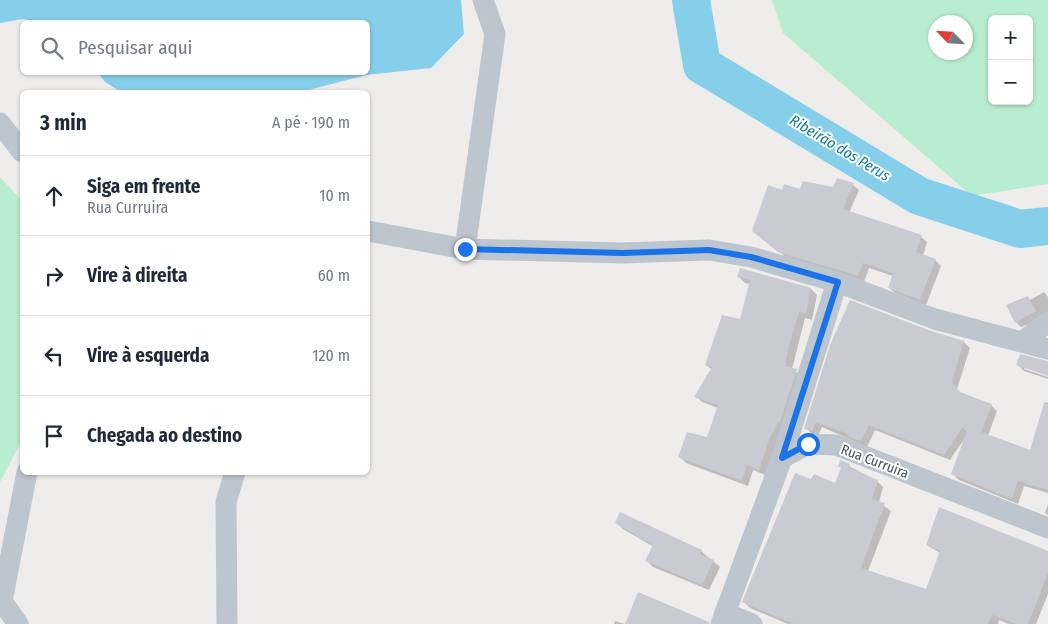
<!DOCTYPE html>
<html lang="pt">
<head>
<meta charset="utf-8">
<style>
  :root { --surface:#fff; --page:#f2f2f3; --text:#1f2937; --muted:#747a83; --line:#e0e1e3 }
  body { margin:0; font-family:"Fira Sans Condensed",sans-serif; background:var(--page); color:var(--text) }
  .controls { position:absolute; right:15px; top:15px; display:grid; overflow:hidden; border-radius:8px; box-shadow:0 1px 4px #0004 }
  .controls button { width:45px; height:45px; display:grid; place-items:center; padding:0; border:0; border-bottom:1px solid var(--line); background:var(--surface); color:var(--text); font:25px sans-serif }
  .compass { position:absolute; left:928px; top:15px; width:45px; height:45px; border-radius:50%; background:var(--surface); box-shadow:0 1px 4px #0004; rotate:295deg }
  .stop { position:absolute; width:15px; height:15px; margin:-11px; border:4px solid #1a73e8; border-radius:50%; background:#fff }
  .stop.end { background:#1a73e8; border-color:#fff; box-shadow:0 1px 5px #0008 }
  .list { margin:0; padding:0; list-style:none }
  h2 { display:flex; justify-content:space-between; align-items:center; height:65px; margin:0; padding:0 20px; font-size:21px }
  h2 small { font-size:16px; font-weight:400; color:var(--muted) }
  .list li { display:grid; grid-template-columns:32px 1fr auto; gap:15px; align-items:center; box-sizing:border-box; height:80px; padding:0 20px; border-top:1px solid var(--line) }
  .list b { display:block; font-size:19px; white-space:nowrap }
  .list p { margin:0; font-size:16px; white-space:nowrap; color:var(--muted) }
  .list em { font-size:16px; font-style:normal; color:var(--muted) }
  .icon { flex:none; width:28px; height:28px; fill:none; stroke:currentColor; stroke-width:2; stroke-linecap:round; stroke-linejoin:round }
  .map { position:relative; flex:none; width:1048px; height:624px; overflow:hidden }
  .search { position:absolute; background:var(--surface); box-shadow:0 1px 4px #0004; left:20px; top:20px; width:350px; height:55px; display:flex; align-items:center; gap:12px; box-sizing:border-box; padding:0 18px; border-radius:8px; color:var(--muted); font-size:19px }
  .panel { position:absolute; background:var(--surface); box-shadow:0 1px 4px #0004; left:20px; top:90px; width:350px; height:385px; border-radius:8px }
  .map>svg:first-child { display:block }
</style>
</head>
<body>
<div class="map">
<svg width="1048" height="624" viewBox="0 0 1048 624">
  <rect width="100%" height="100%" fill="#efecec"/>
  <!-- green -->
  <g fill="#b9edd1" fill-rule="evenodd">
    <path d="M772 0H1048V184L972 196 783 33ZM992 19H1029V101H992ZM936 22H966V52H936Z"/>
    <path d="M0 177 22 201V440L0 482Z"/>
  </g>
  <!-- water -->
  <path fill="#86cfea" d="M0 0H461L464 34 431 68 366 75 301 92H121L105 82 98 73 368 72V22H38L23 19 0 23Z"/>
  <!-- shadow -->
  <g fill="#0003">
    <path d="M853 185 859 190 849 213 921 237 927 242 923 256 935 260 941 266 926 305 895 293 889 288 893 276 869 268 864 282 786 257 753 231 783 192Z"/>
    <path d="M739 277 811 289 817 295 812 320 805 318 792 369 802 376 765 475 753 470 748 486 686 463 680 456 707 438 718 408 702 402 696 396 712 370 706 365 741 321 750 284 745 283Z"/>
    <path d="M1044 292 1048 297V317L1021 327 1015 321 1030 300Z"/>
    <path d="M930 332 964 342 970 348 957 389 961 394 991 405 997 411 988 436 1030 452 1045 402 1048 403V493L1024 486 1018 504 959 480 953 474 965 438 950 460 875 430 867 447 822 427 818 436 812 434 806 428Z"/>
    <path d="M1048 362V375L1024 366V369L1048 377V379L1024 371 1018 365Z"/>
    <path d="M841 462 877 481 883 487 879 502 891 511 868 571 926 591 940 553 927 545 1048 552V594L1036 624H1009L999 620 998 624H788L750 608 744 602 812 481 836 484 842 469Z"/>
    <path d="M1048 504V515L1045 513Z"/>
    <path d="M616 522 701 551 720 567 709 590 653 567 647 561 654 547 623 529Z"/>
    <path d="M615 621 625 624H614Z"/>
  </g>
  <g fill="none" stroke-linecap="round" stroke-linejoin="round">
    <!-- river -->
    <path stroke="#86cfea" stroke-width="38" d="M691 0 702 65 919 196 1020 229 1048 226"/>
  </g>
  <!-- building -->
  <g fill="#c9cad2">
    <path d="M837 178 854 183 843 209 922 235 916 252 936 259 920 300 888 288 893 273 863 263 858 276 778 252 752 231 768 185 782 190 784 184 800 189 803 181 833 187Z"/>
    <path d="M740 268 811 288 806 314 799 312 789 345 785 366 797 369 780 422H778L769 440 759 470 747 465 742 481 678 457 687 432 707 437 718 405 694 397 712 367 705 365 722 315 740 319 750 280 737 277Z"/>
    <path d="M1028 296 1036 311 1015 323 1006 305Z"/>
    <path d="M850 300 931 331 964 341 952 382 960 392 992 404 981 432 1030 450 1044 403 1048 404V490L1018 481 1012 499 951 474 967 431 962 428 944 455 869 425 861 441 847 436 848 434 816 422 812 431 804 429 830 345Z"/>
    <path d="M1020 354 1048 361V376L1016 365Z"/>
    <path d="M840 460 850 464 849 468 878 480 872 499 885 503 861 568 926 589 940 551 926 545 939 507 1048 551V573L1028 624H1017L992 615 988 624H794L742 602 795 473 811 479 814 474 835 483 841 468 838 466Z"/>
    <path d="M620 512 702 550 700 554 714 560 702 585 645 561 653 545 615 523Z"/>
    <path d="M638 592 709 622V624H625Z"/>
  </g>
  <g fill="none" stroke-linecap="round" stroke-linejoin="round">
    <!-- street -->
    <g stroke="#bdc5ce" stroke-width="21">
      <path d="M0 123 22 152"/>
      <path d="M368 231 465 249 623 253 709 250 751 257 837 282 935 319 1048 349"/>
      <path d="M465 249 495 34 483 0"/>
      <path d="M1022 342 1048 322"/>
      <path d="M782 458 837 282"/>
      <path d="M725 613 752 624"/>
      <path d="M18 624 2 601 27 472"/>
      <path d="M227 624 226 502 235 472"/>
      <path d="M721 624 782 458 808 444 836 445 1048 528"/>
    </g>
  </g>
  <g fill="none" stroke-linecap="round" stroke-linejoin="round">
    <!-- route -->
    <path stroke="#1a73e8" stroke-width="6" d="M465 249 623 253 709 250 751 257 838 282 782 458 808 444"/>
  </g>
  <g text-anchor="middle" stroke-width="4" stroke-linejoin="round" paint-order="stroke">
    <!-- street labels -->
    <g font-size="14" fill="#454e59" stroke="#fff">
      <text transform="translate(875 461) rotate(21)" y="5">Rua Curruira</text>
    </g>
    <!-- water labels -->
    <g font-size="15" font-style="italic" fill="#0d7aa3" stroke="#fff">
      <text transform="translate(840 148) rotate(31)" y="5">Ribeirão dos Perus</text>
    </g>
  </g>
</svg>
<div class="controls">
<button>+</button>
<button>−</button>
</div>
<svg class="compass" viewBox="-18 -18 36 36"><path d="M0-13l5 13h-10z" fill="#e53935"/><path d="M0 13l5-13h-10z" fill="#747a83"/></svg>
<div class="stop" style="left:808px;top:444px"></div>
<div class="stop end" style="left:465px;top:249px"></div>
<div class="search"><svg class="icon" aria-label="search" viewBox="0 0 24 24"><circle cx="10" cy="10" r="6"/><path d="M15 15l6 6"/></svg>Pesquisar aqui</div>
<section class="panel">
<h2>3 min<small>A pé · 190 m</small></h2>
<ul class="list">
<li><svg class="icon" aria-label="ahead" viewBox="0 0 24 24"><path d="M12 20V5M6 11l6-6 6 6"/></svg><div><b>Siga em frente</b><p>Rua Curruira</p></div><em>10 m</em></li>
<li><svg class="icon" aria-label="right" viewBox="0 0 24 24"><path d="M7 20v-9h11M14 6l5 5-5 5"/></svg><div><b>Vire à direita</b></div><em>60 m</em></li>
<li><svg class="icon" aria-label="left" viewBox="0 0 24 24"><path d="M17 20v-9H6M10 6l-5 5 5 5"/></svg><div><b>Vire à esquerda</b></div><em>120 m</em></li>
<li><svg class="icon" aria-label="arrive" viewBox="0 0 24 24"><path d="M6 21V4h12l-3 4 3 4H6"/></svg><div><b>Chegada ao destino</b></div></li>
</ul>
</section>
</div>
</body>
</html>
